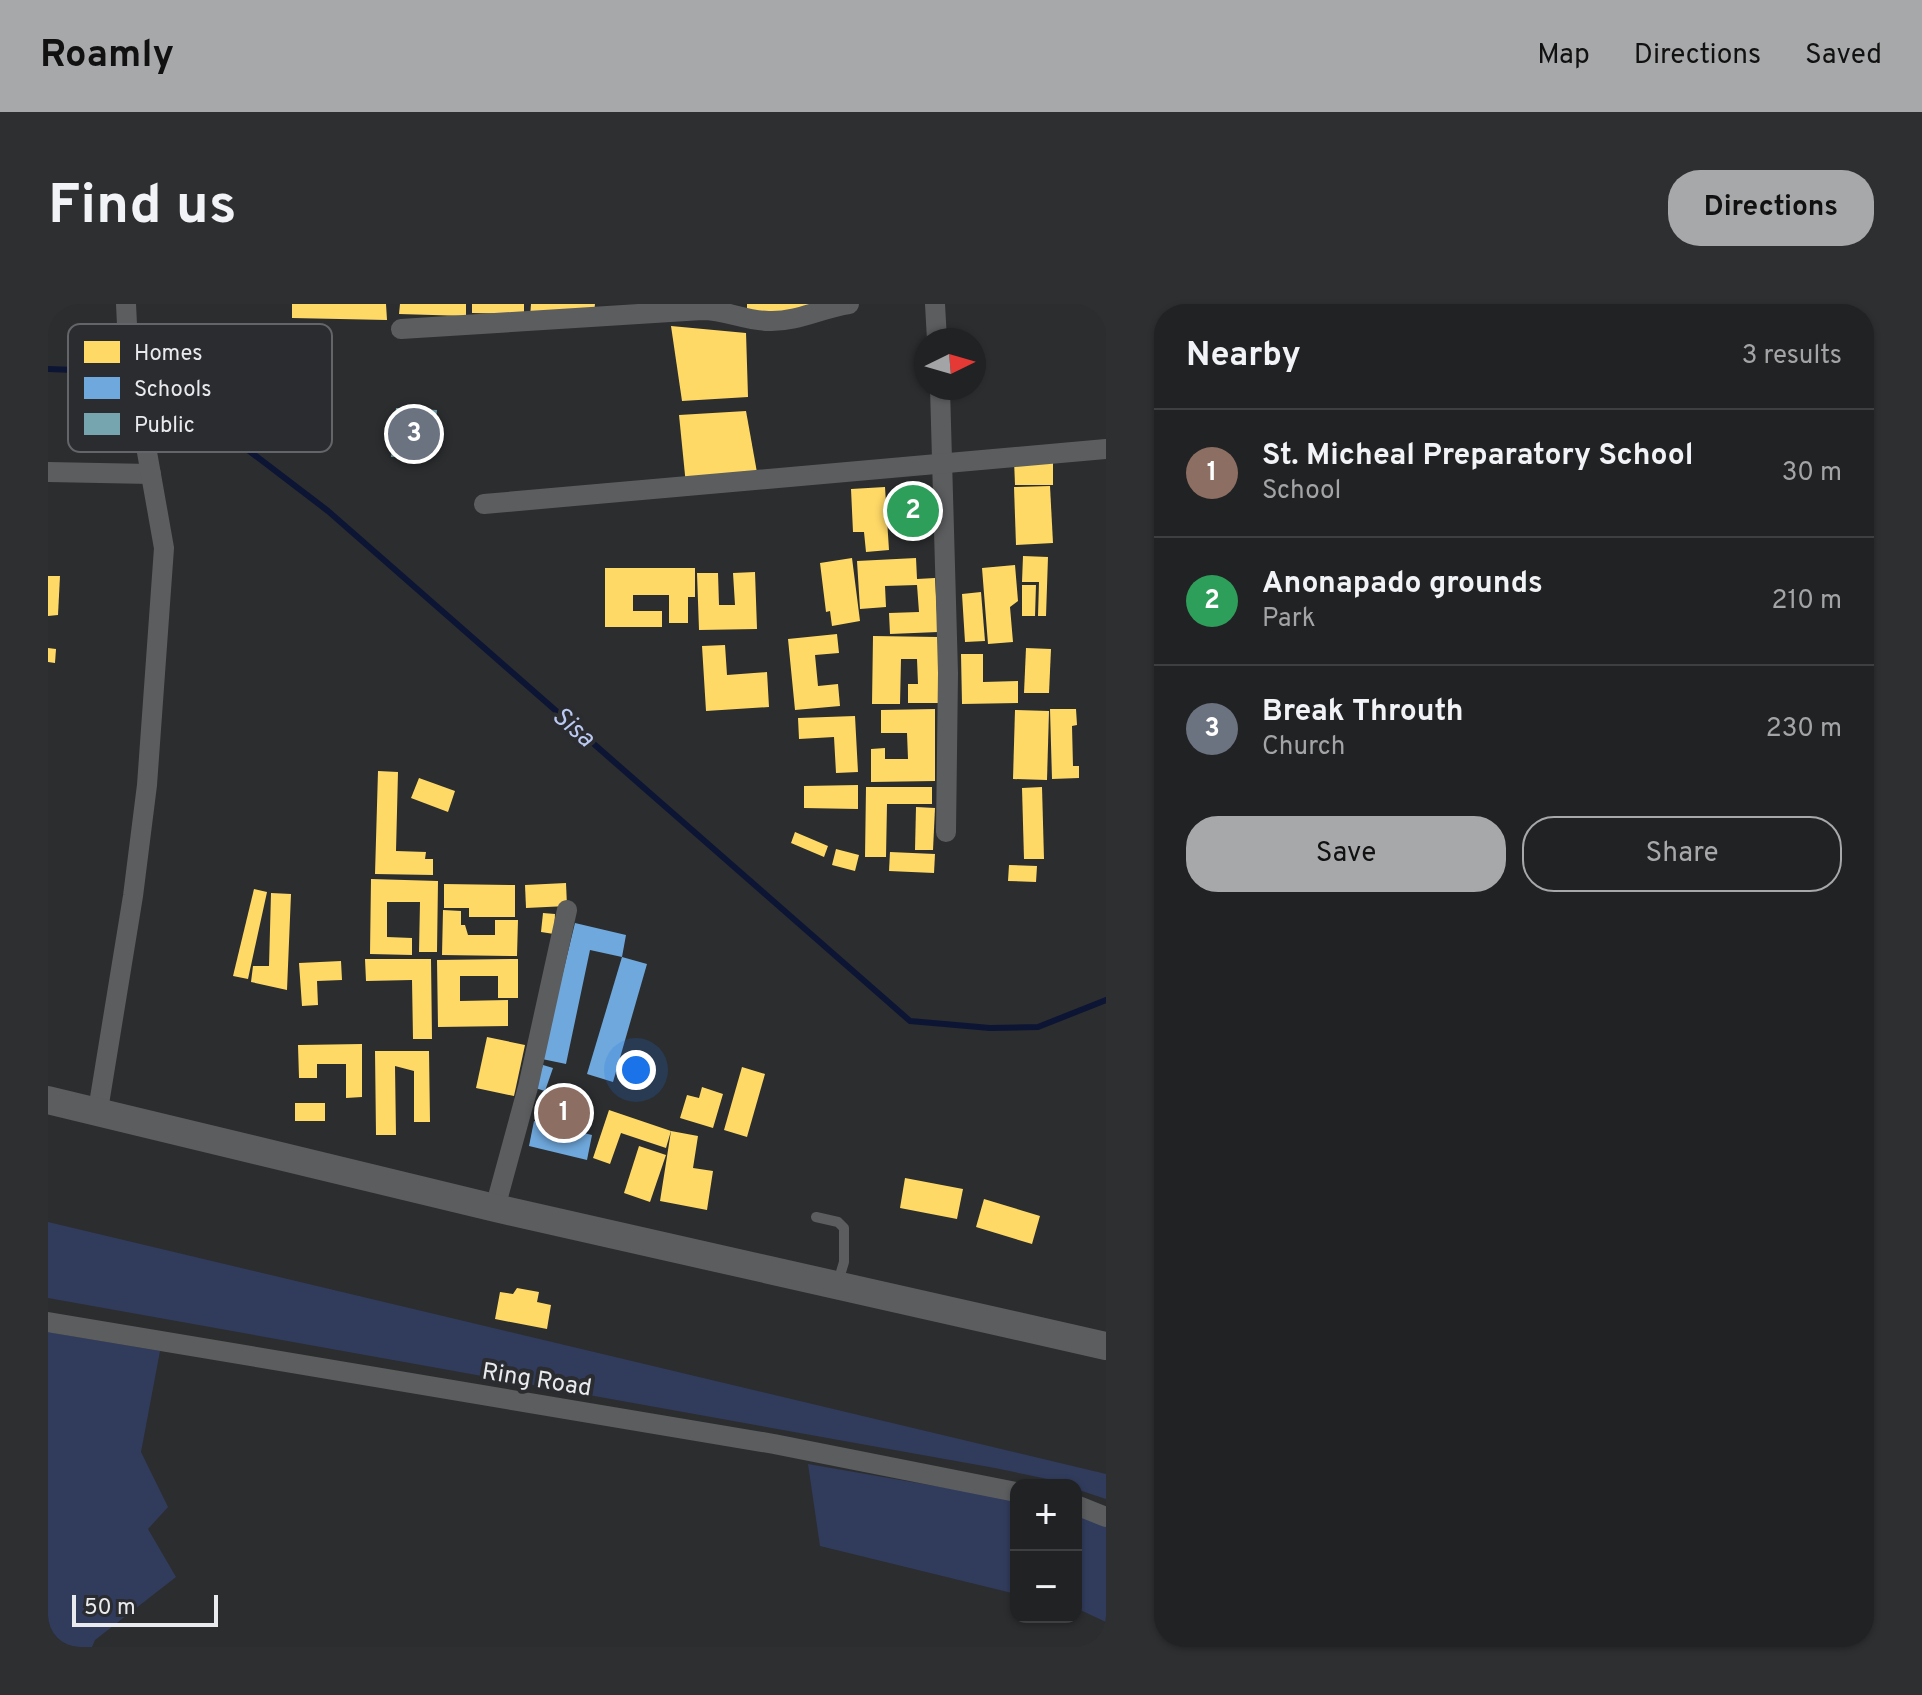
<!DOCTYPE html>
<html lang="en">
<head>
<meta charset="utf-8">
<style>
  :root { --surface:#212223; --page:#2d2f30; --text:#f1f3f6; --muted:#a2a4a6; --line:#3e3f41; --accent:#a7a8aa }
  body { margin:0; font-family:Overpass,sans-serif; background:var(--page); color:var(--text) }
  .controls { position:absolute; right:24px; bottom:24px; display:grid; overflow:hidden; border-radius:16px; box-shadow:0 2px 6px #0004 }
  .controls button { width:72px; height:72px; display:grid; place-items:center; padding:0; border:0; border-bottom:2px solid var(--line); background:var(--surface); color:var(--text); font:40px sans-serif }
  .compass { position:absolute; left:866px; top:24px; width:72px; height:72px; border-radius:50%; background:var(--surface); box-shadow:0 2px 6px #0004; rotate:85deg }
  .scale { position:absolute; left:24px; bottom:20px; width:146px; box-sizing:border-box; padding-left:8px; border:4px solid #e9eaed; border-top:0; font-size:22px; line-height:28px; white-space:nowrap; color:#e9eaed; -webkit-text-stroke:6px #2b2c30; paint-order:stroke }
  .you { position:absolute; left:588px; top:766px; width:28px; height:28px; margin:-20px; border:6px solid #fff; border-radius:50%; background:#1a73e8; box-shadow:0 0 0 12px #1a73e833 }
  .badge { display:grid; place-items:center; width:52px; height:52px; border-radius:50%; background:var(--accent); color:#fff; font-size:26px; font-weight:700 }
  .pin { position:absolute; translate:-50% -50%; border:4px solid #fff; box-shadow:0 2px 8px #0006 }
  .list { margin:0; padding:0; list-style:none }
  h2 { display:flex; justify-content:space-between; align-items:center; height:104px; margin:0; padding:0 32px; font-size:34px }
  h2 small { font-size:26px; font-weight:400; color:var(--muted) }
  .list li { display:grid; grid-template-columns:52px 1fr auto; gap:24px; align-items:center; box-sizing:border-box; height:128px; padding:0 32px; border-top:2px solid var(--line) }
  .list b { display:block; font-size:30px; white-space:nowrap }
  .list p { margin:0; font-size:26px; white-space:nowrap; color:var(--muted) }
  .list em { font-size:26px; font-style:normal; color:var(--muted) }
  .actions { display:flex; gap:16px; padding:24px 32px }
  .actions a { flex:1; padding:18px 0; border:2px solid var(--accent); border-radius:32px; text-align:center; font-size:28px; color:var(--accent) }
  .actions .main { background:var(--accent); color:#111 }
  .map { position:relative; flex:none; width:1058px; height:1343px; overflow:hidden; border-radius:32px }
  header { display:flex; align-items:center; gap:48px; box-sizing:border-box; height:112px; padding:0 40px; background:var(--accent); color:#111 }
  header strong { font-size:38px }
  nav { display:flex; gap:44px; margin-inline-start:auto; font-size:28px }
  .intro { display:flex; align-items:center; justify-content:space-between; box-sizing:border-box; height:192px; padding:0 48px }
  h1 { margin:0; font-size:56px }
  .button { padding:20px 36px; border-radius:32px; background:var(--accent); color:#111; font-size:28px; font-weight:700 }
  main { display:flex; gap:48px; padding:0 48px }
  aside { flex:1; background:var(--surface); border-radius:32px; box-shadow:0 2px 6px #0004 }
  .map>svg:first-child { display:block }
</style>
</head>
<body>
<header>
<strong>Roamly</strong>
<nav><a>Map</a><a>Directions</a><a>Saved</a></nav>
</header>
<div class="intro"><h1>Find us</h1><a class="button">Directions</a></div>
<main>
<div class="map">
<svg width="1058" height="1343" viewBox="0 0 1058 1343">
  <rect width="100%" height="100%" fill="#2c2d2f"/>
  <!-- green -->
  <g fill="#313c5c">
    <path d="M0 918 1058 1170V1195L1028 1185V1181L947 1164 0 994Z"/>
    <path d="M0 1028 112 1047 93 1148 120 1203 100 1225 128 1273 47 1336 44 1343H0Z"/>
    <path d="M760 1160 968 1196V1290L772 1242Z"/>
    <path d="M1028 1211 1058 1222V1318L1028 1304Z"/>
  </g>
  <!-- homes -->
  <g fill="#ffd966">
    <path d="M244 0H338L339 16 244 14Z"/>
    <path d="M352 0H418V12L351 10Z"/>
    <path d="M424 0H476V10L424 9Z"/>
    <path d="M483 0H547L546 8 482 13Z"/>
    <path d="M699 0H767L732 11 699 7Z"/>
    <path d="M623 22 698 29 700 93 634 97Z"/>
    <path d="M698 107 710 174 638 181 631 111Z"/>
    <path d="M966 156H1005V181H967Z"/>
    <path d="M1002 182 1005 239 968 241 966 183Z"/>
    <path d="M837 183 841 246 818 248 816 228H805L803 185Z"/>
    <path d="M975 252 1000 253 998 312H990L991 278H974Z"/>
    <path d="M804 254 812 317 784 322 782 307 778 308 772 259Z"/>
    <path d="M868 254 869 275 887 274 890 328 842 330 841 309 871 308 869 281 837 282 838 303 812 305 809 257Z"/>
    <path d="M967 261 970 297 962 303 965 338 940 340 934 264Z"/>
    <path d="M557 264H647V293H640V319H621V291H585V307H614V323H557Z"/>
    <path d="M707 268 709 325 651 326 649 269H670L671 301H687L685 269Z"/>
    <path d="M0 272H12L10 311 0 312Z"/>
    <path d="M974 281H988L987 312H974Z"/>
    <path d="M933 288 937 337 917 338 914 290Z"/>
    <path d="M789 330 791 349 767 351 770 382 790 380 792 402 747 406 740 335Z"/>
    <path d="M825 332 890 333 891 399H860V380H870L869 355H853L852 400H824Z"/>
    <path d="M677 341 679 371 719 368 721 403 658 407 654 342Z"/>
    <path d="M0 344 8 345 7 359 0 358Z"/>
    <path d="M978 344 1003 345 1001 389H976Z"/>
    <path d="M913 350H935V378L970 377V399L914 400Z"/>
    <path d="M887 405V477L823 478V445L837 444V455H860L859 429H833V406Z"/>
    <path d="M1002 405H1028L1029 421 1024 422 1025 462H1031V474L1004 475Z"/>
    <path d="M967 406 1001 407 999 476 965 475Z"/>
    <path d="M807 412 810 468 788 469 786 433 751 435 750 414Z"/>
    <path d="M330 467 350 468 348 547 378 548 377 555H385V571L327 570Z"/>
    <path d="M371 474 407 487 400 508 363 494Z"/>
    <path d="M810 481V505L756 504V482Z"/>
    <path d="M818 483H884V500H839L838 553H817Z"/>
    <path d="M994 483 996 555H976L974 484Z"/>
    <path d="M868 503 887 504 885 546H867Z"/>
    <path d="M747 528 780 542 776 553 743 539Z"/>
    <path d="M788 545 811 551 807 567 784 561Z"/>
    <path d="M842 548 887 550 886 569 841 567Z"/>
    <path d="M961 561 989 562 988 578 960 577Z"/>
    <path d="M323 575 390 577 389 648H371L372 598H339V633L364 634V651L322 650Z"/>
    <path d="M518 579 519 602 478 604 477 581Z"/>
    <path d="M396 580 467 581V613H421V604H396Z"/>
    <path d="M206 585 219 588 200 675 185 672Z"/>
    <path d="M223 589 243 590 239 686 203 678 205 662H221Z"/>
    <path d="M395 606 413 607V621H417L420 631H447V616H470L469 652 394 651Z"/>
    <path d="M495 609 507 610 506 630 493 628Z"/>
    <path d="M317 655H383L384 735H365L364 676 318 677Z"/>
    <path d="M470 655V694H450V672H412V697L460 696V722L390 723 389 656Z"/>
    <path d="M293 657 294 676 269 677 270 701 254 702 251 659Z"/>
    <path d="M439 733 477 741 466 792 428 784Z"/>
    <path d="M314 740V793L298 794V760H269V774H251L250 741Z"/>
    <path d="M327 747H381L382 818H366V767L347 762 348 831H328Z"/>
    <path d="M694 763 717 770 699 833 676 826Z"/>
    <path d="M654 783 675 790 665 824 632 814 639 791 651 794Z"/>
    <rect x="247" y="799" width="30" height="18"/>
    <path d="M561 806 623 827 618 844 573 829 562 860 545 854Z"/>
    <path d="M623 827 650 832 645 864 665 867 659 906 612 897Z"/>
    <path d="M591 842 618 851 602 898 576 889Z"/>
    <path d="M857 874 915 885 909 915 852 904Z"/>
    <path d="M936 895 992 912 984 940 928 923Z"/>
    <path d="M469 984 491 988 489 998 503 1001 499 1025 447 1015 452 988 465 990Z"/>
  </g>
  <!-- schools -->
  <g fill="#6fa8dc">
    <path d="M527 619 578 631 574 653 542 646 518 760 494 755Z"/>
    <path d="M574 653 599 660 565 778 539 770Z"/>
    <path d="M495 761 505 764 497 787 487 784Z"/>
    <path d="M486 817 544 831 539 856 481 842Z"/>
  </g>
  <!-- public -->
  <path fill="#76a5af" d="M348 104 389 106 384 154 343 153Z"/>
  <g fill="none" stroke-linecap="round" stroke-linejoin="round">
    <!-- stream -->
    <path stroke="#0d1534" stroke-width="6" d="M0 65 53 67 137 98 280 207 862 717 942 724 990 723 1058 696"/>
    <!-- lane -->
    <path stroke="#5c5d5f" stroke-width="10" d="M768 913 790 918 796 924V958L790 978"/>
    <!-- street -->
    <g stroke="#5c5d5f" stroke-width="20">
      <path d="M887 0 889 36"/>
      <path d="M353 25 654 6C678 6 698 17 721 17 750 18 773 4 801 0"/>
      <path d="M892 84 900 369 898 528"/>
      <path d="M0 168 103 170"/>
      <path d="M436 200 1058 145"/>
      <path d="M50 806 85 592 99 481 116 244 80 41 78 0"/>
      <path d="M447 904 480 783 519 606"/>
      <path d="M0 1018 726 1140 968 1188"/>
      <path d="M1028 1201 1058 1213"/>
    </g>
    <!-- secondary -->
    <path stroke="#5c5d5f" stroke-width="28" d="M0 796 447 904 1058 1042"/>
  </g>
  <g text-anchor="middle" stroke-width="8" stroke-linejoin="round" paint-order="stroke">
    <!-- street labels -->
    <g font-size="24" fill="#e9eaed" stroke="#2b2c30">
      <text transform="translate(489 1075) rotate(9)" y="8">Ring Road</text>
    </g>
    <!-- water labels -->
    <g font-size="26" font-style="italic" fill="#bbcaf3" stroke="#2b2c30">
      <text transform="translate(526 422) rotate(41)" y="9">Sisa</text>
    </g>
  </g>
  <!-- legend -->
  <rect x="20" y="20" width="264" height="128" rx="12" fill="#2b2c30" stroke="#646569" stroke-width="2"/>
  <rect x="36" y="37" width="36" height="22" fill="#ffd966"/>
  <rect x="36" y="73" width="36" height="22" fill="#6fa8dc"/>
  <rect x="36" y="109" width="36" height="22" fill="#76a5af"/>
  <g font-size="22" fill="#e9eaed">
    <text x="86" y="56">Homes</text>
    <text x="86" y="92">Schools</text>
    <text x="86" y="128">Public</text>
  </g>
</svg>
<div class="controls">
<button>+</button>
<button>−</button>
</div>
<svg class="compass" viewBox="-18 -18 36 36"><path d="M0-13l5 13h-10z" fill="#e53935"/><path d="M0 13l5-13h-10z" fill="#a2a4a6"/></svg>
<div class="scale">50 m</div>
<div class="you"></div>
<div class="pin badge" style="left:516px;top:809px;background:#8d6e63">1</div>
<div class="pin badge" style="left:865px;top:207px;background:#2e9e5b">2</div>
<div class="pin badge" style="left:366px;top:130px;background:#6b7280">3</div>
</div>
<aside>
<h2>Nearby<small>3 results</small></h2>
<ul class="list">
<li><span class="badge" style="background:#8d6e63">1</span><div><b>St. Micheal Preparatory School</b><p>School</p></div><em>30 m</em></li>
<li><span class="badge" style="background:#2e9e5b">2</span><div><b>Anonapado grounds</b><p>Park</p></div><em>210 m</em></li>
<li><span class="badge" style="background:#6b7280">3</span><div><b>Break Throuth</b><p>Church</p></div><em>230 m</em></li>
</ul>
<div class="actions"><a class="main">Save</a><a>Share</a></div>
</aside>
</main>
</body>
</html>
